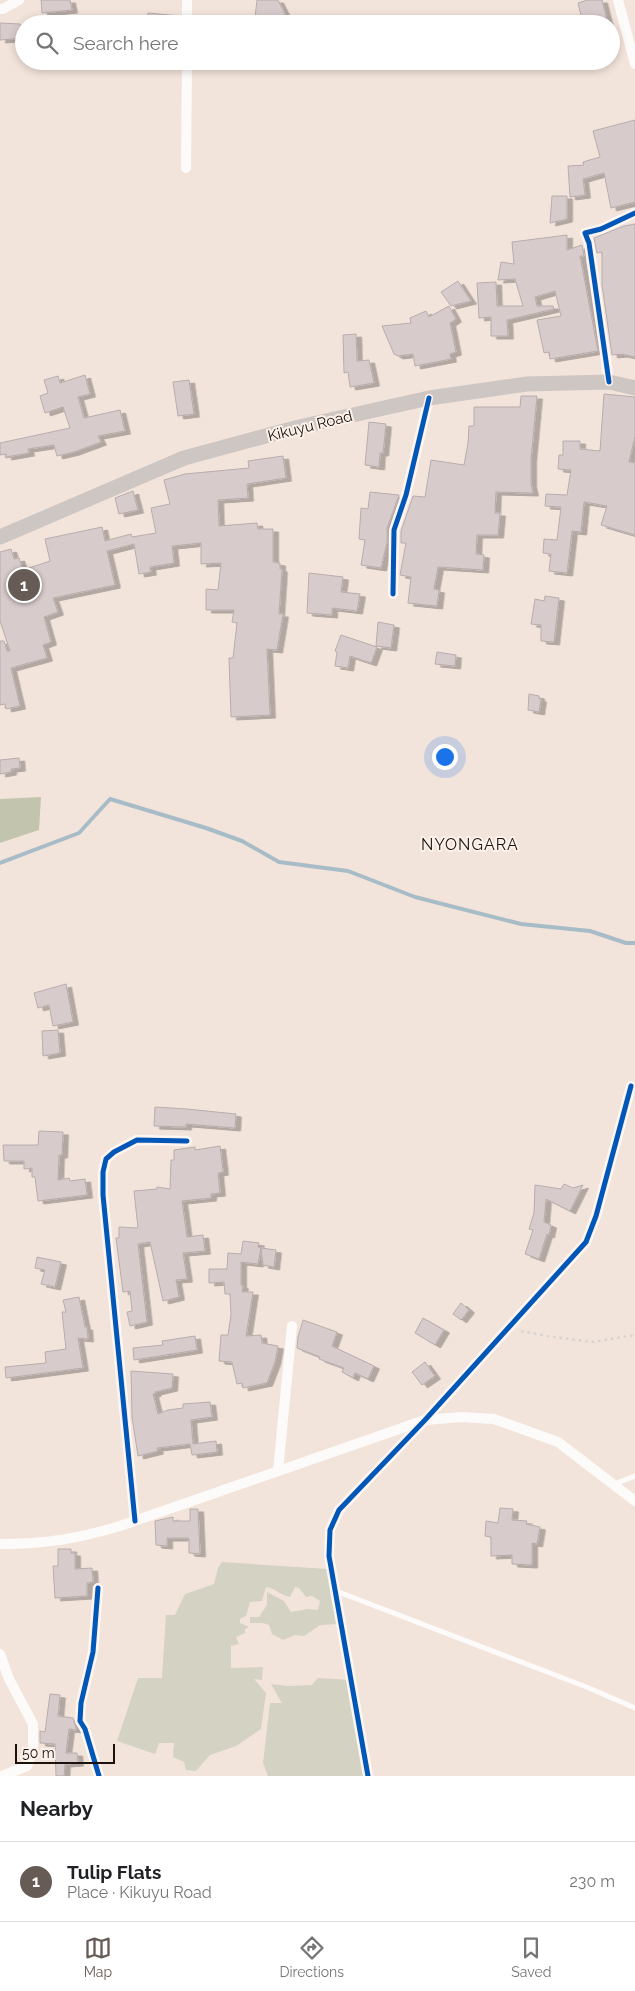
<!DOCTYPE html>
<html lang="en">
<head>
<meta charset="utf-8">
<style>
  :root { --surface:#fff; --page:#f6f6f6; --text:#202124; --muted:#757577; --line:#e0e0e0; --accent:#675c55 }
  body { margin:0; font-family:Raleway,sans-serif; background:var(--page); color:var(--text) }
  .scale { position:absolute; left:15px; bottom:12px; width:100px; box-sizing:border-box; padding-left:5px; border:2px solid #1b120d; border-top:0; font-size:14px; line-height:18px; white-space:nowrap; color:#1b120d; -webkit-text-stroke:4px #fdf2eb; paint-order:stroke }
  .you { position:absolute; left:444px; top:756px; width:18px; height:18px; margin:-12px; border:4px solid #fff; border-radius:50%; background:#1a73e8; box-shadow:0 0 0 8px #1a73e833 }
  .badge { display:grid; place-items:center; width:32px; height:32px; border-radius:50%; background:var(--accent); color:#fff; font-size:16px; font-weight:700 }
  .pin { position:absolute; translate:-50% -50%; border:2px solid #fff; box-shadow:0 1px 5px #0006 }
  .list { margin:0; padding:0; list-style:none }
  h2 { display:flex; justify-content:space-between; align-items:center; height:65px; margin:0; padding:0 20px; font-size:21px }
  h2 small { font-size:16px; font-weight:400; color:var(--muted) }
  .list li { display:grid; grid-template-columns:32px 1fr auto; gap:15px; align-items:center; box-sizing:border-box; height:80px; padding:0 20px; border-top:1px solid var(--line) }
  .list b { display:block; font-size:19px; white-space:nowrap }
  .list p { margin:0; font-size:16px; white-space:nowrap; color:var(--muted) }
  .list em { font-size:16px; font-style:normal; color:var(--muted) }
  .icon { flex:none; width:28px; height:28px; fill:none; stroke:currentColor; stroke-width:2; stroke-linecap:round; stroke-linejoin:round }
  .map { position:relative; flex:none; width:635px; height:1776px; overflow:hidden }
  .search { position:absolute; background:var(--surface); box-shadow:0 2px 8px #0003; left:15px; right:15px; top:15px; height:55px; display:flex; align-items:center; gap:12px; box-sizing:border-box; padding:0 18px; border-radius:28px; color:var(--muted); font-size:19px }
  .sheet { height:145px; background:var(--surface) }
  nav { display:flex; justify-content:space-around; align-items:center; box-sizing:border-box; height:70px; border-top:1px solid var(--line); background:var(--surface); font-size:14px; color:var(--muted) }
  nav a { display:grid; justify-items:center; gap:2px }
  nav .on { color:var(--accent) }
  .map>svg:first-child { display:block }
</style>
</head>
<body>
<div class="map">
<svg width="635" height="1776" viewBox="0 0 635 1776">
  <defs>
    <filter id="shadow"><feDropShadow dx="5.5" dy="3" stdDeviation="0" flood-color="#0004"/></filter>
  </defs>
  <rect width="100%" height="100%" fill="#f3e4db"/>
  <!-- green -->
  <g fill="#d4d2c2">
    <path d="M222 1562 327 1569 338 1624 320 1625 304 1636 295 1635 283 1640 272 1634 269 1625 263 1623H250V1617H259L267 1605V1592L284 1601 291 1612 308 1609 318 1610 320 1601 312 1596 306 1597 299 1588 295 1587 290 1597C280 1595 275 1588 266 1587L262 1601 250 1602 246 1616 240 1619V1623L249 1627 245 1629V1633L236 1637 239 1644 231 1646V1668L263 1667 262 1680 254 1679 266 1693 261 1729 236 1746 210 1755 196 1771 186 1770 184 1762 173 1757 174 1743H159L155 1754 117 1741 138 1678H162L166 1615H175L185 1594 214 1584 218 1568Z"/>
    <path d="M318 1678 349 1680 367 1776H268L263 1763 270 1703H282L271 1684 288 1686 312 1685Z"/>
  </g>
  <!-- forest -->
  <path fill="#c3c4ae" d="M41 797 39 830 0 843V799Z"/>
  <g fill="none" stroke-linecap="round" stroke-linejoin="round">
    <!-- stream -->
    <path stroke="#a7bcc7" stroke-width="4" d="M0 863 79 833 110 799 206 828 242 841 279 862 348 871 415 897 521 924 590 931 626 943H635"/>
  </g>
  <!-- building -->
  <g fill="#d8cbcc" stroke="#b8acac" filter="url(#shadow)">
    <path d="M41 0H70L72 10 42 13Z"/>
    <path d="M257 0H278L286 16 271 24 267 19 255 17Z"/>
    <path d="M588 0H602L608 24H583L578 3Z"/>
    <path d="M148 13 180 16V24H147Z"/>
    <path d="M0 23 20 24 24 38 0 40Z"/>
    <path d="M635 120V202L611 208 604 173 583 179 585 195 570 197 568 166 584 165 583 162 600 157 593 131Z"/>
    <path d="M552 196H567V219L550 223Z"/>
    <path d="M635 224V357L622 354 612 355 602 285V252L597 253 594 238 624 226Z"/>
    <path d="M567 235V250L582 245 584 256H580L598 351 550 359 549 352 544 353 537 320 561 316 555 291 535 297 537 306H553L554 309 507 320 508 336H491V317L479 318 477 283 496 282 497 306H523L515 279 498 280 501 262 514 264 512 242Z"/>
    <path d="M458 281 471 301 451 306 441 292Z"/>
    <path d="M449 306 456 319 450 323 456 352 450 354 451 359 415 366 413 354 398 356 394 354 382 326 411 323 410 318 426 311 429 317Z"/>
    <path d="M356 334 357 361 369 360 374 383 350 387 348 372 344 373 343 335Z"/>
    <path d="M85 375 90 394 78 397 84 418 120 410 125 431 98 436 101 442 74 452 57 456 54 445 28 449 29 453 6 457V454L0 455V443L70 428 63 407 45 413 40 396 48 393 44 380 58 376 60 383Z"/>
    <path d="M189 380 194 414 178 416 173 382Z"/>
    <path d="M604 394 635 397V436L629 462 635 463V535L601 525 607 506 584 502 581 532 572 531 567 573 549 571 551 554 543 553 544 539 557 540 561 507 545 506 546 494 567 495 571 470 558 469 559 455H563V441H580V449L600 451Z"/>
    <path d="M521 396H537L531 459V484L533 493 496 492 495 513H500L498 535H477L476 554 484 555 483 570 438 567 434 589 439 590 437 606 408 603 411 577 400 575 406 543H401V531L413 496 425 497 431 460 464 465 468 443 469 426H474V407H520Z"/>
    <path d="M369 422 386 424 383 453H380L379 467 365 465Z"/>
    <path d="M283 456 286 478 247 484 248 498 218 500 219 526 257 523 258 529H273V562L280 563V569H282L279 614H283L277 650 267 649 270 715 231 717 229 658H233L237 623 232 622 234 610H206V589L218 590 221 563 201 564V543L172 546 174 563 150 567 151 572 139 574 134 544 107 551 115 585 53 598 58 612 44 617 51 642 43 645 47 658 11 668 20 706 6 709 5 704 0 705V641H4L7 651H10L0 621V552L11 549 14 559 19 558 23 570 50 561 45 539 102 527 105 541 131 534 132 537 156 533 151 508 170 504 164 480 185 474 249 468 248 461Z"/>
    <path d="M133 491 138 510 119 514 115 498Z"/>
    <path d="M370 492 399 495 387 528V542L381 568 361 565 365 540 359 539 361 508 368 509Z"/>
    <path d="M309 573 343 577 341 592 360 594 357 611 332 608V615L307 613Z"/>
    <path d="M545 596 559 598 554 642 541 641V625L531 624 535 599 544 601Z"/>
    <path d="M378 622 394 625 391 648 376 646Z"/>
    <path d="M341 635 377 647 371 663 350 656 348 668 335 666 337 652 335 651Z"/>
    <path d="M437 652 456 655 455 666 435 664Z"/>
    <path d="M529 694 539 696V699H541L539 712 528 710Z"/>
    <path d="M19 758 20 768 11 769V772L0 774V760Z"/>
    <path d="M66 984 73 1022 53 1026 49 1005 38 1008 34 993Z"/>
    <path d="M58 1030 60 1053 43 1056 42 1031Z"/>
    <path d="M155 1107 187 1109 236 1114 235 1128 186 1124V1127L154 1126Z"/>
    <path d="M39 1131 63 1132 62 1155H59L58 1180 69 1178 70 1181 85 1179 87 1195 38 1201 35 1177H32V1168L24 1169V1161H4L3 1145H38Z"/>
    <path d="M220 1146 223 1172 218 1173 220 1193 211 1194V1198L182 1201 187 1237 203 1235 205 1251 183 1253 187 1279 176 1280 179 1297 163 1301 150 1242 138 1244 147 1322 130 1326 127 1312 132 1311 130 1291 123 1292 116 1238H119V1227L138 1228 134 1191 157 1189V1187L170 1189 171 1160H174V1150L195 1147V1150Z"/>
    <path d="M564 1184 573 1188 583 1185 570 1211 546 1199 544 1222 551 1225 549 1235 547 1234 539 1259 525 1254 533 1230 529 1229 534 1213 535 1185 561 1189Z"/>
    <path d="M243 1241 259 1243 258 1247 261 1248 258 1264 241 1262V1285L243 1286 242 1292H253L246 1336 261 1335 262 1343 278 1346 275 1362 267 1383 243 1388 242 1383 237 1384 232 1362 219 1361 221 1335H228L231 1315 230 1294H225L224 1282 209 1283V1269H227L228 1253 241 1254Z"/>
    <path d="M261 1248 276 1250 274 1267 263 1265Z"/>
    <path d="M37 1257 61 1262 55 1287 41 1284 45 1270 35 1268Z"/>
    <path d="M79 1297 85 1327H87L88 1339 78 1338 83 1368 6 1378 5 1367 46 1363 45 1352 66 1349 62 1312H66L63 1300Z"/>
    <path d="M461 1303 469 1310 461 1320 453 1314Z"/>
    <path d="M423 1318 444 1330 435 1345 415 1333Z"/>
    <path d="M303 1320 337 1332 332 1346 374 1366 368 1379 355 1373 353 1378 342 1372 344 1368 319 1359 320 1357 297 1348 298 1337Z"/>
    <path d="M195 1336 197 1350 134 1360 133 1348 163 1345 162 1341Z"/>
    <path d="M425 1362 435 1376 422 1385 412 1372Z"/>
    <path d="M131 1371 173 1374 172 1388 155 1392 156 1393 153 1394 158 1414 168 1410 183 1408V1404L210 1402 212 1417 191 1420 193 1444 216 1441 217 1452 192 1455 190 1444 157 1448 158 1451 138 1456 132 1417Z"/>
    <path d="M500 1508 513 1509 512 1520 527 1521 526 1524 540 1527 537 1544 532 1543V1565L512 1564V1555L491 1556V1537L485 1536 486 1521 498 1523Z"/>
    <path d="M190 1509H198L200 1554 189 1553V1538H167V1546L156 1545 155 1521 173 1517V1521H190Z"/>
    <path d="M58 1549H71V1553H75V1569L92 1568 93 1582 87 1583V1596L55 1598 53 1566H58Z"/>
    <path d="M50 1694 60 1695 58 1716 73 1718 76 1728V1730L69 1729 66 1753H77L78 1763 65 1764 64 1776H56L55 1744 40 1743V1731L45 1732Z"/>
  </g>
  <g fill="none" stroke-linecap="round" stroke-linejoin="round">
    <!-- path -->
    <path stroke="#d7d3d0" stroke-width="2.5" stroke-dasharray="2.5 4" stroke-linecap="butt" d="M521 1331 547 1336 592 1342 635 1335"/>
    <!-- service -->
    <g stroke="#fdfbfa" stroke-width="5">
      <path d="M614 1484 635 1476"/>
      <path d="M336 1591 589 1688 635 1708"/>
    </g>
    <!-- minor -->
    <g stroke="#fdfbfa" stroke-width="10">
      <path d="M618 0 635 64"/>
      <path d="M0 9H3L19 0"/>
      <path d="M187 24V0"/>
      <path d="M186 168 187 61"/>
      <path d="M609 382 589 243 585 233 601 229 635 213"/>
      <path d="M393 594 394 530 406 495 429 398"/>
      <path d="M278 1471 292 1326"/>
      <path d="M135 1521 103 1195V1172L106 1159 114 1152 137 1140 187 1141"/>
      <path d="M0 1544C45 1544 77 1539 120 1526L425 1420 461 1417 494 1419 558 1442 635 1501"/>
      <path d="M98 1588 93 1652 81 1703 80 1721 85 1729 99 1776"/>
      <path d="M0 1654 9 1679 33 1724V1750L27 1766 2 1776"/>
      <path d="M368 1776 329 1556 330 1530 339 1510 425 1420 586 1242 596 1216 631 1086"/>
    </g>
    <!-- secondary -->
    <path stroke="#cdc6c3" stroke-width="15" d="M0 537 184 458 299 427 429 398 527 384 609 382 635 388"/>
    <defs>
      <g id="cycleway">
        <path d="M609 382 589 243 585 233 601 229 635 213"/>
        <path d="M393 594 394 530 406 495 429 398"/>
        <path d="M135 1521 103 1195V1172L106 1159 114 1152 137 1140 187 1141"/>
        <path d="M98 1588 93 1652 81 1703 80 1721 85 1729 99 1776"/>
        <path d="M368 1776 329 1556 330 1530 339 1510 425 1420 586 1242 596 1216 631 1086"/>
      </g>
    </defs>
    <!-- cycleway casing -->
    <use href="#cycleway" stroke="#fdf2eb" stroke-width="8"/>
    <!-- cycleway -->
    <use href="#cycleway" stroke="#0057b8" stroke-width="5"/>
  </g>
  <g text-anchor="middle" stroke-width="4" stroke-linejoin="round" paint-order="stroke">
    <!-- street labels -->
    <g font-size="15" fill="#1b120d" stroke="#fdf2eb">
      <text transform="translate(310 426) rotate(-14)" y="5">Kikuyu Road</text>
    </g>
    <!-- neighbourhood labels -->
    <g font-size="16" letter-spacing="1" fill="#1b120d" stroke="#fdf2eb">
      <text x="470" y="850">NYONGARA</text>
    </g>
  </g>
</svg>
<div class="scale">50 m</div>
<div class="you"></div>
<div class="pin badge" style="left:24px;top:585px">1</div>
<div class="search"><svg class="icon" aria-label="search" viewBox="0 0 24 24"><circle cx="10" cy="10" r="6"/><path d="M15 15l6 6"/></svg>Search here</div>
</div>
<section class="sheet">
<h2>Nearby<small></small></h2>
<ul class="list">
<li><span class="badge">1</span><div><b>Tulip Flats</b><p>Place · Kikuyu Road</p></div><em>230 m</em></li>
</ul>
</section>
<nav>
<a class="on"><svg class="icon" aria-label="map" viewBox="0 0 24 24"><path d="M3 6l6-2 6 2 6-2v14l-6 2-6-2-6 2zM9 4v14M15 6v14"/></svg>Map</a>
<a><svg class="icon" aria-label="directions" viewBox="0 0 24 24"><path d="M12 3l9 9-9 9-9-9zM9 14v-3h6M13 9l2 2-2 2"/></svg>Directions</a>
<a><svg class="icon" aria-label="saved" viewBox="0 0 24 24"><path d="M7 4h10v16l-5-4-5 4z"/></svg>Saved</a>
</nav>
</body>
</html>
